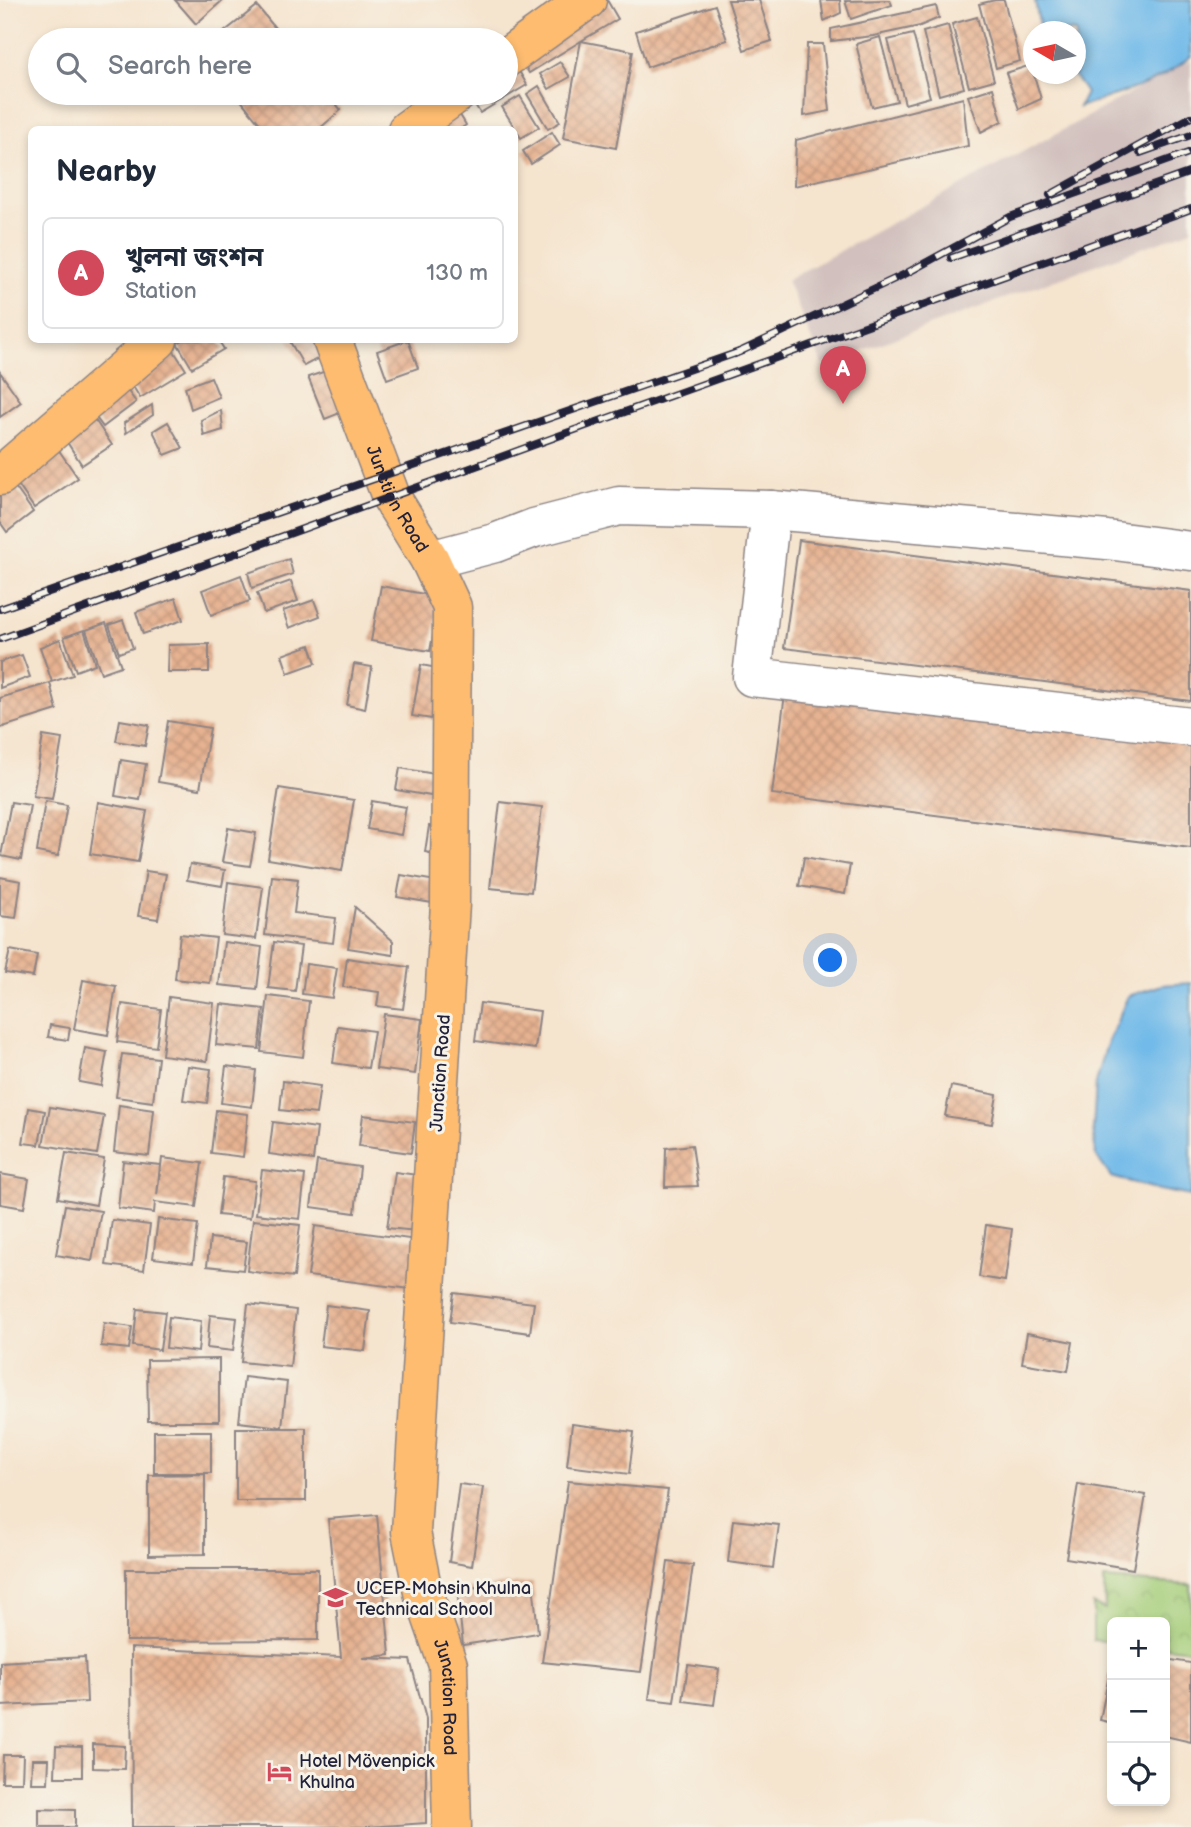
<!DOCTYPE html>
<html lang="en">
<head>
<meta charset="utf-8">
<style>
  :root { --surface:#fff; --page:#f6f6f7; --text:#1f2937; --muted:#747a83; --line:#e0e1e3; --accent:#d1495b }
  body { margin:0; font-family:"Balsamiq Sans","Noto Sans Bengali",sans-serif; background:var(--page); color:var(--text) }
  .controls { position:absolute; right:21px; bottom:21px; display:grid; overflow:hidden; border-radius:10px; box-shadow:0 4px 10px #0003 }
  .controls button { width:63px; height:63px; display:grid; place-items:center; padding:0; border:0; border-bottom:2px solid var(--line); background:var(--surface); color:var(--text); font:35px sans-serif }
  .compass { position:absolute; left:1023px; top:21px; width:63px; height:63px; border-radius:50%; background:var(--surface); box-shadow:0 4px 10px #0003; rotate:279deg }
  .you { position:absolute; left:831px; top:961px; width:24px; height:24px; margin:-18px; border:5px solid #fff; border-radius:50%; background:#1a73e8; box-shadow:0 0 0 10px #1a73e833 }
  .badge { display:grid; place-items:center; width:46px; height:46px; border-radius:50%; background:var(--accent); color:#fff; font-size:23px; font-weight:700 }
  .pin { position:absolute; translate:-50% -58px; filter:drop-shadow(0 2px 4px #0008) }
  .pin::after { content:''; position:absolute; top:37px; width:24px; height:21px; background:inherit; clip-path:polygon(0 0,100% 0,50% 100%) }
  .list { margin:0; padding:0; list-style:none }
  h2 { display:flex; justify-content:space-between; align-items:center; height:91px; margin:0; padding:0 28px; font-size:30px }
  h2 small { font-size:23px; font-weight:400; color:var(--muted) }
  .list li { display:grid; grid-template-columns:46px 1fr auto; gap:21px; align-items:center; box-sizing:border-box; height:112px; margin:0 14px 14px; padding:0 14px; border:2px solid var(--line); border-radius:10px }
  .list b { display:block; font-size:26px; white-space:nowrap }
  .list p { margin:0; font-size:23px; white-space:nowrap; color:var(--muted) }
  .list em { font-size:23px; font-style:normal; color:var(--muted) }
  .icon { flex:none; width:38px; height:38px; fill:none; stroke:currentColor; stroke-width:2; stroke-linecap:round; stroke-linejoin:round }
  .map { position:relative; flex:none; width:1191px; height:1827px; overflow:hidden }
  .search { position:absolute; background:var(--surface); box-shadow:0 4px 10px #0003; left:28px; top:28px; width:490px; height:77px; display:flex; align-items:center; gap:18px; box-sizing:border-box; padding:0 24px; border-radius:38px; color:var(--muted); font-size:26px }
  .panel { position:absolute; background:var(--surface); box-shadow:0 4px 10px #0003; left:28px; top:126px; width:490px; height:217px; border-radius:10px }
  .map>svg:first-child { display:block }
</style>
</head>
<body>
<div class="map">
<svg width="1191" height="1827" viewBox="0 0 1191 1827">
  <defs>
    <pattern id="park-crowns" width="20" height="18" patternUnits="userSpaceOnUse" patternTransform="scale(1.75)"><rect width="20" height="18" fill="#a4cd79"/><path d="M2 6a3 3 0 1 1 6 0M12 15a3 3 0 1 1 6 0" fill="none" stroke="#8db06a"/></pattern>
    <pattern id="building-cross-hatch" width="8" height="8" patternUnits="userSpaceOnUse" patternTransform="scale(1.75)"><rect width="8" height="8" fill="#e6b291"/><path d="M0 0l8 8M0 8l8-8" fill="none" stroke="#c5997e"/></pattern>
  </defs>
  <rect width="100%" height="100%" fill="#f7f3e8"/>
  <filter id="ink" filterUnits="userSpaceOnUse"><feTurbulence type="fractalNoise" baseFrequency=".0143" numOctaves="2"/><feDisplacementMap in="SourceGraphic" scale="14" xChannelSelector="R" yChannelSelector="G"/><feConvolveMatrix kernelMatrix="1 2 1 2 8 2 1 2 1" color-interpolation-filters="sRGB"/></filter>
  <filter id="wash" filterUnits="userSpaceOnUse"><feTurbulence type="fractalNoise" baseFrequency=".00686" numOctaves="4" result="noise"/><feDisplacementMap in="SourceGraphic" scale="28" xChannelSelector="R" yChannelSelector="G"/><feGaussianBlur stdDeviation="1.57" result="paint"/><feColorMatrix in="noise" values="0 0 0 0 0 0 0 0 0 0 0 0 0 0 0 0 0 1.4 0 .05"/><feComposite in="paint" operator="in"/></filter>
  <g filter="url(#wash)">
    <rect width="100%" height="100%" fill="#f5e4ce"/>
    <!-- railway -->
    <path fill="#d1c0bd" d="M1191 60V230L822 365 787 280Z"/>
    <!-- park -->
    <path fill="url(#park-crowns)" stroke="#63785a" stroke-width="2" d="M1104 1579 1191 1585V1650L1165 1647V1622H1112V1642L1093 1640V1604L1105 1610Z"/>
    <!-- water -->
    <g fill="#71bae9" stroke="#4a6e92" stroke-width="2">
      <path d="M1035 0H1191V56C1160 84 1118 94 1079 107L1086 93 1073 74H1076V32L1044 31 1039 24Z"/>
      <path d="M1191 983V1196L1160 1190 1111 1177 1096 1156 1093 1129 1096 1083 1106 1047 1128 996 1162 985Z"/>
    </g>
    <g id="blocks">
      <!-- building -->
      <g fill="url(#building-cross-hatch)">
        <path d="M175 0H223L196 24Z"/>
        <path d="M597 0H607L618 19 581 41 633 51 616 148 563 138 581 41 529 73 515 49Z"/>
        <path d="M728 0H759L772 41 744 50Z"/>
        <path d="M821 0H840L841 13 824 21Z"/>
        <path d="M890 0 892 5 851 19 845 1Z"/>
        <path d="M995 0H1004L1020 61 996 68 979 4Z"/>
        <path d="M715 5 727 40 647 67 636 31Z"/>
        <path d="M257 6 285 40H214Z"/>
        <path d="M936 6 939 18 920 26 873 36 831 41V29Z"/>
        <path d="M977 17 994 80 969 87 952 24Z"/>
        <path d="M948 25 964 88 939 95 923 32Z"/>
        <path d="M913 34 930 97 905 104 888 40Z"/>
        <path d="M880 37 897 101 872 107 856 44Z"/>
        <path d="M807 44H823L830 111 804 116Z"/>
        <path d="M560 62 570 77 549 89 540 74Z"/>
        <path d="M515 64 527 85 480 113 468 93H506V69Z"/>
        <path d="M1031 65 1041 99 1019 109 1006 73Z"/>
        <path d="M539 86 560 122 548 129 527 94Z"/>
        <path d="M993 88 1002 121 981 132 968 96Z"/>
        <path d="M235 93H327L341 110 318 130H265Z"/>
        <path d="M520 96 539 127 521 138 502 107Z"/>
        <path d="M963 98 968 146 794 186 796 140Z"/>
        <path d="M457 110 466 125 459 130H426Z"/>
        <path d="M552 132 560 145 531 164 523 151Z"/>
        <path d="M183 340H218L224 349 192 368 177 343Z"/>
        <path d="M289 340H328L334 350 304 366Z"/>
        <path d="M408 340 418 368 387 379 377 351Z"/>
        <path d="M172 348 186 370 140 398 126 375Z"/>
        <path d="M329 370 345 411 325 419 308 377Z"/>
        <path d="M0 372 21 402 0 417Z"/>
        <path d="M211 377 219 397 191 409 185 387Z"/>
        <path d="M127 390 136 402 103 427 94 415Z"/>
        <path d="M152 405 153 415 126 433 124 423Z"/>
        <path d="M221 410 223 430 204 436 201 420Z"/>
        <path d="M95 420 112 445 82 465 65 439Z"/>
        <path d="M168 422 183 448 165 455 153 431Z"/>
        <path d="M56 446 78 478 34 508 12 476Z"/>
        <path d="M8 477 33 512 7 532 0 522V483Z"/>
        <path d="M799 540 1191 591V701L784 648Z"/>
        <path d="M289 559 293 574 252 588 248 573Z"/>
        <path d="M241 575 250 601 211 615 202 590Z"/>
        <path d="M291 581 298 601 264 613 257 593Z"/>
        <path d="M381 586 440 597 430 651 371 641Z"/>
        <path d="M176 598 183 620 143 634 136 612Z"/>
        <path d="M314 600 320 616 289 628 283 611Z"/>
        <path d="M123 620 133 648 119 653 109 625Z"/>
        <path d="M106 623 121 666 101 673 86 630Z"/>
        <path d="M84 630 95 664 76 671 64 637Z"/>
        <path d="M60 639 73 675 52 682 40 647Z"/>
        <path d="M209 644V672H167L168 645Z"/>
        <path d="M310 645 316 663 288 673 282 655Z"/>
        <path d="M22 655 30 677 0 688V662Z"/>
        <path d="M354 664 372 667 365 709 347 705Z"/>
        <path d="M421 665 448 670 439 720 412 716Z"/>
        <path d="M50 683 57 710 0 728V698Z"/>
        <path d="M786 686 1191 739V848L772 794Z"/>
        <path d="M120 720 149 725 145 746 116 741Z"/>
        <path d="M168 721 210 728 200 789 158 782Z"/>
        <path d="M43 736 62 739 52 799 33 796Z"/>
        <path d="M121 760 146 764 140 800 115 796Z"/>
        <path d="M400 768 435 774 431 796 396 790Z"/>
        <path d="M279 788 354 800 342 871 268 859Z"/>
        <path d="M45 801 67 805 58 856 37 852Z"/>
        <path d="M372 801 406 807 401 835 367 829Z"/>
        <path d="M11 802 30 805 21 860 1 856Z"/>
        <path d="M98 802 147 811 138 862 90 854Z"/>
        <path d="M500 802 542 807 531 892 490 888Z"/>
        <path d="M429 826 443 828 439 855 425 852Z"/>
        <path d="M228 828 256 833 250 866 222 862Z"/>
        <path d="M804 857 850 865 845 894 799 886Z"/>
        <path d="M190 864 225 870 222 886 187 880Z"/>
        <path d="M146 871 166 874 158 919 138 916Z"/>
        <path d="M401 875 442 882 438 904 397 897Z"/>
        <path d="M272 876 298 879 294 913 336 918 333 943 265 935Z"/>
        <path d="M0 877 21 881 16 918 0 916Z"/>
        <path d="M228 882 263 887 256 939 222 935Z"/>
        <path d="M355 907 393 941V955L348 948Z"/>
        <path d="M180 934 216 938 210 983 175 979Z"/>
        <path d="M224 942 262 947 257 989 219 985Z"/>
        <path d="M274 942 301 946 295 991 268 988Z"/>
        <path d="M10 950 37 955 33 977 5 973Z"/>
        <path d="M347 958 409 967 403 1009 377 1006 379 992 343 987Z"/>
        <path d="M306 964 337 968 332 998 302 994Z"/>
        <path d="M83 980 116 986 108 1035 74 1029Z"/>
        <path d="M268 996 309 1001 303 1057 261 1052Z"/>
        <path d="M169 997 214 1003 207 1061 162 1055Z"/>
        <path d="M480 1003 540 1011 535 1049 475 1041Z"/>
        <path d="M122 1004 161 1009 156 1047 117 1042Z"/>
        <path d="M221 1004 264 1009 259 1049 216 1045Z"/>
        <path d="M384 1014 422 1019 415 1074 376 1069Z"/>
        <path d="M50 1025 70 1028 68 1040 48 1037Z"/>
        <path d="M338 1026 374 1031 368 1068 333 1063Z"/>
        <path d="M85 1048 107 1052 101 1086 79 1082Z"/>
        <path d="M122 1054 158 1058 153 1102 116 1097Z"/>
        <path d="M188 1066 211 1069 207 1103 183 1100Z"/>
        <path d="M226 1066 256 1070 252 1107 221 1103Z"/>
        <path d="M283 1081 320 1086 316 1114 280 1110Z"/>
        <path d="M951 1086 997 1095 992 1124 945 1116Z"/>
        <path d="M119 1105 154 1110 149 1156 114 1152Z"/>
        <path d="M50 1107 104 1116 97 1154 43 1145Z"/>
        <path d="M29 1108 45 1111 39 1145 23 1143Z"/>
        <path d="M216 1110 248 1114 243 1157 211 1153Z"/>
        <path d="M363 1115 415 1122 411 1153 359 1146Z"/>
        <path d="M273 1122 317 1128 313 1160 269 1154Z"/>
        <path d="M692 1145 698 1186 665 1187 666 1148Z"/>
        <path d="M66 1153 104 1159 96 1205 58 1198Z"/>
        <path d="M162 1158 202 1163 196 1207 155 1202 154 1213 118 1208 123 1161 160 1165 157 1195Z"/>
        <path d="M317 1161 360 1167 355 1213 311 1207Z"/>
        <path d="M262 1170 305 1175 300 1219 256 1214Z"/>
        <path d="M395 1172 425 1176 417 1231 387 1228Z"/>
        <path d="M0 1174 29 1179 24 1208 0 1204Z"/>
        <path d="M223 1177 255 1181 250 1218 218 1215Z"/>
        <path d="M65 1205 101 1211 92 1261 56 1255Z"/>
        <path d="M158 1219 198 1224 193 1263 153 1258Z"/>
        <path d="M112 1220 150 1225 144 1270 106 1265Z"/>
        <path d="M253 1220 300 1225 294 1277 247 1271Z"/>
        <path d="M986 1225 1012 1229 1005 1281 979 1277Z"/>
        <path d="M315 1226 417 1240 410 1289 308 1276Z"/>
        <path d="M210 1238 247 1242 243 1270 207 1266Z"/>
        <path d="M454 1293 534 1303 530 1333 450 1322Z"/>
        <path d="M248 1304 296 1310 290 1367 241 1362Z"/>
        <path d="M326 1305 370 1311 365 1351 321 1346Z"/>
        <path d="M137 1309 165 1312 160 1350 133 1346Z"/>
        <path d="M210 1315 237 1318 233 1351 207 1348Z"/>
        <path d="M169 1317 201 1321 198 1352 166 1348Z"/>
        <path d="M104 1323 132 1327 129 1349 101 1346Z"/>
        <path d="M1027 1333 1073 1342 1068 1371 1022 1363Z"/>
        <path d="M219 1359V1421H148L147 1360Z"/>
        <path d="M244 1377 287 1382 282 1427 239 1422Z"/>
        <path d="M572 1424 634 1432 629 1474 567 1466Z"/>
        <rect x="236" y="1428" width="70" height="73"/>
        <rect x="154" y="1431" width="57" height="42"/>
        <path d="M205 1474V1554L149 1555V1475Z"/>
        <path d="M568 1481 668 1490 641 1672 542 1662Z"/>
        <path d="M459 1484 483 1487 472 1566 449 1562Z"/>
        <path d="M1078 1484 1146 1495 1133 1569 1066 1558Z"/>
        <path d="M377 1515 390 1655 362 1658 410 1660 426 1719V1823L368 1827H132L131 1648 341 1657 328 1519Z"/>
        <path d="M733 1520 779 1525 773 1568 728 1562Z"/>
        <path d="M668 1562 693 1565 674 1702 649 1699Z"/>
        <path d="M126 1569H318V1640L126 1641Z"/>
        <path d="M533 1582 538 1633 463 1645 457 1589Z"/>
        <path d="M85 1657 87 1702 0 1706V1662Z"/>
        <path d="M1165 1659 1191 1663V1742L1165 1736Z"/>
        <path d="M688 1665 719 1669 714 1705 683 1701Z"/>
        <path d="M1111 1665H1112V1723L1100 1720Z"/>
        <path d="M93 1744 125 1746 124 1769 93 1768Z"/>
        <path d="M56 1746 82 1747V1777H55Z"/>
        <path d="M3 1755H23L22 1782H2Z"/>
        <path d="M32 1759H49L48 1783H31Z"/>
        <path d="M39 1809 75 1810V1827H39Z"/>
      </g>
    </g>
  </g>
  <g filter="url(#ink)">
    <use href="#blocks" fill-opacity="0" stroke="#8c8384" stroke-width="2"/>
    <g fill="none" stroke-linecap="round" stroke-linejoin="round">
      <defs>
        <g id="minor">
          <path d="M771 510 752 677 1191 727"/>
          <path d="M430 560 495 543 534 528 619 506 771 510 1107 540 1191 551"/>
        </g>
        <g id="major">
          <path d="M506 58 587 0"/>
          <path d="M407 130 458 93"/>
          <path id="s1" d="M332 340 391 497 430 560 452 607 450 904 411 1532 423 1592 448 1665 452 1827"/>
          <path d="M0 476 158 340"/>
        </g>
      </defs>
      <!-- minor casing -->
      <use href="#minor" stroke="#8c8384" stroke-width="41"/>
      <!-- major casing -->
      <use href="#major" stroke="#8c8384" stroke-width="41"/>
      <!-- minor -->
      <use href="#minor" stroke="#fff" stroke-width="38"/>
      <!-- major -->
      <use href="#major" stroke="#fdbc70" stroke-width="38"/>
      <defs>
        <g id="rail">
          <path d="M1140 153 1191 135"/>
          <path d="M1050 195 1191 117"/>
          <path d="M951 258 1191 172"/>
          <path d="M735 354 905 274 1010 217 1191 152"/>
          <path d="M0 609 742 351"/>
          <path d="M0 639 583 427 1191 209"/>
        </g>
      </defs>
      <!-- rail casing -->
      <use href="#rail" stroke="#22223b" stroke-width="8"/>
      <!-- rail -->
      <use href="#rail" stroke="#f7f3e8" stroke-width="5" stroke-dasharray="16" stroke-linecap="butt"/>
    </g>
  </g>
  <!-- icons -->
  <defs>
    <symbol id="school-bare" viewBox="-9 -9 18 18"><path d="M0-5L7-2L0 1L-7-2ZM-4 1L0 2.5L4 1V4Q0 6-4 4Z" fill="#d1495b" stroke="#f7f3e8" stroke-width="2.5" paint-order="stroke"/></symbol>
    <symbol id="hotel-bare" viewBox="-9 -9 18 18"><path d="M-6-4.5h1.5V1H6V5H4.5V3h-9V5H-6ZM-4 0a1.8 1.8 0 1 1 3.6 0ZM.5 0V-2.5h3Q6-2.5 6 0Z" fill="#d1495b" stroke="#f7f3e8" stroke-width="2.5" paint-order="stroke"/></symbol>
  </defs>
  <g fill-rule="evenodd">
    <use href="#school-bare" x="318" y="1580" width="35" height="35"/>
    <use href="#hotel-bare" x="262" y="1754" width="35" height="35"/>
  </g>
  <g text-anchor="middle" stroke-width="6" stroke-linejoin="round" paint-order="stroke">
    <!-- street labels -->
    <g font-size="18" fill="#22223b" stroke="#f7f3e8">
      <text dy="6" stroke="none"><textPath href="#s1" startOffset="172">Junction Road</textPath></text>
      <text transform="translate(440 1073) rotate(-86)" y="6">Junction Road</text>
      <text dy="6" stroke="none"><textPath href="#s1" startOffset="1390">Junction Road</textPath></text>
    </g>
    <!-- poi labels -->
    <g font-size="18" fill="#22223b" stroke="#f7f3e8" text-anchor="start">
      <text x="356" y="1594">UCEP-Mohsin Khulna<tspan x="356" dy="21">Technical School</tspan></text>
      <text x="299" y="1767">Hotel Mövenpick<tspan x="299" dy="21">Khulna</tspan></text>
    </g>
  </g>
</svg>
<div class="controls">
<button>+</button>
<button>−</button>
<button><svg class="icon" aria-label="locate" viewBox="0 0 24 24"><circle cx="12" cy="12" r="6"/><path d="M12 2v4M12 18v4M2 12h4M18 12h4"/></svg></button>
</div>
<svg class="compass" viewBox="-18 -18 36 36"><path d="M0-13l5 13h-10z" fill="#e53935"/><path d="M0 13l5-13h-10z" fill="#747a83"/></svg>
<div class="you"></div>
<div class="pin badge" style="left:843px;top:404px">A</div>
<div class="search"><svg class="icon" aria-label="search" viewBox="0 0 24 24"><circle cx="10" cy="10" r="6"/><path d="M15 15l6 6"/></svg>Search here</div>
<section class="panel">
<h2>Nearby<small></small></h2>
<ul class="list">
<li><span class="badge">A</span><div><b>খুলনা জংশন</b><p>Station</p></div><em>130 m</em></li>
</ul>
</section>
</div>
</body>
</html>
